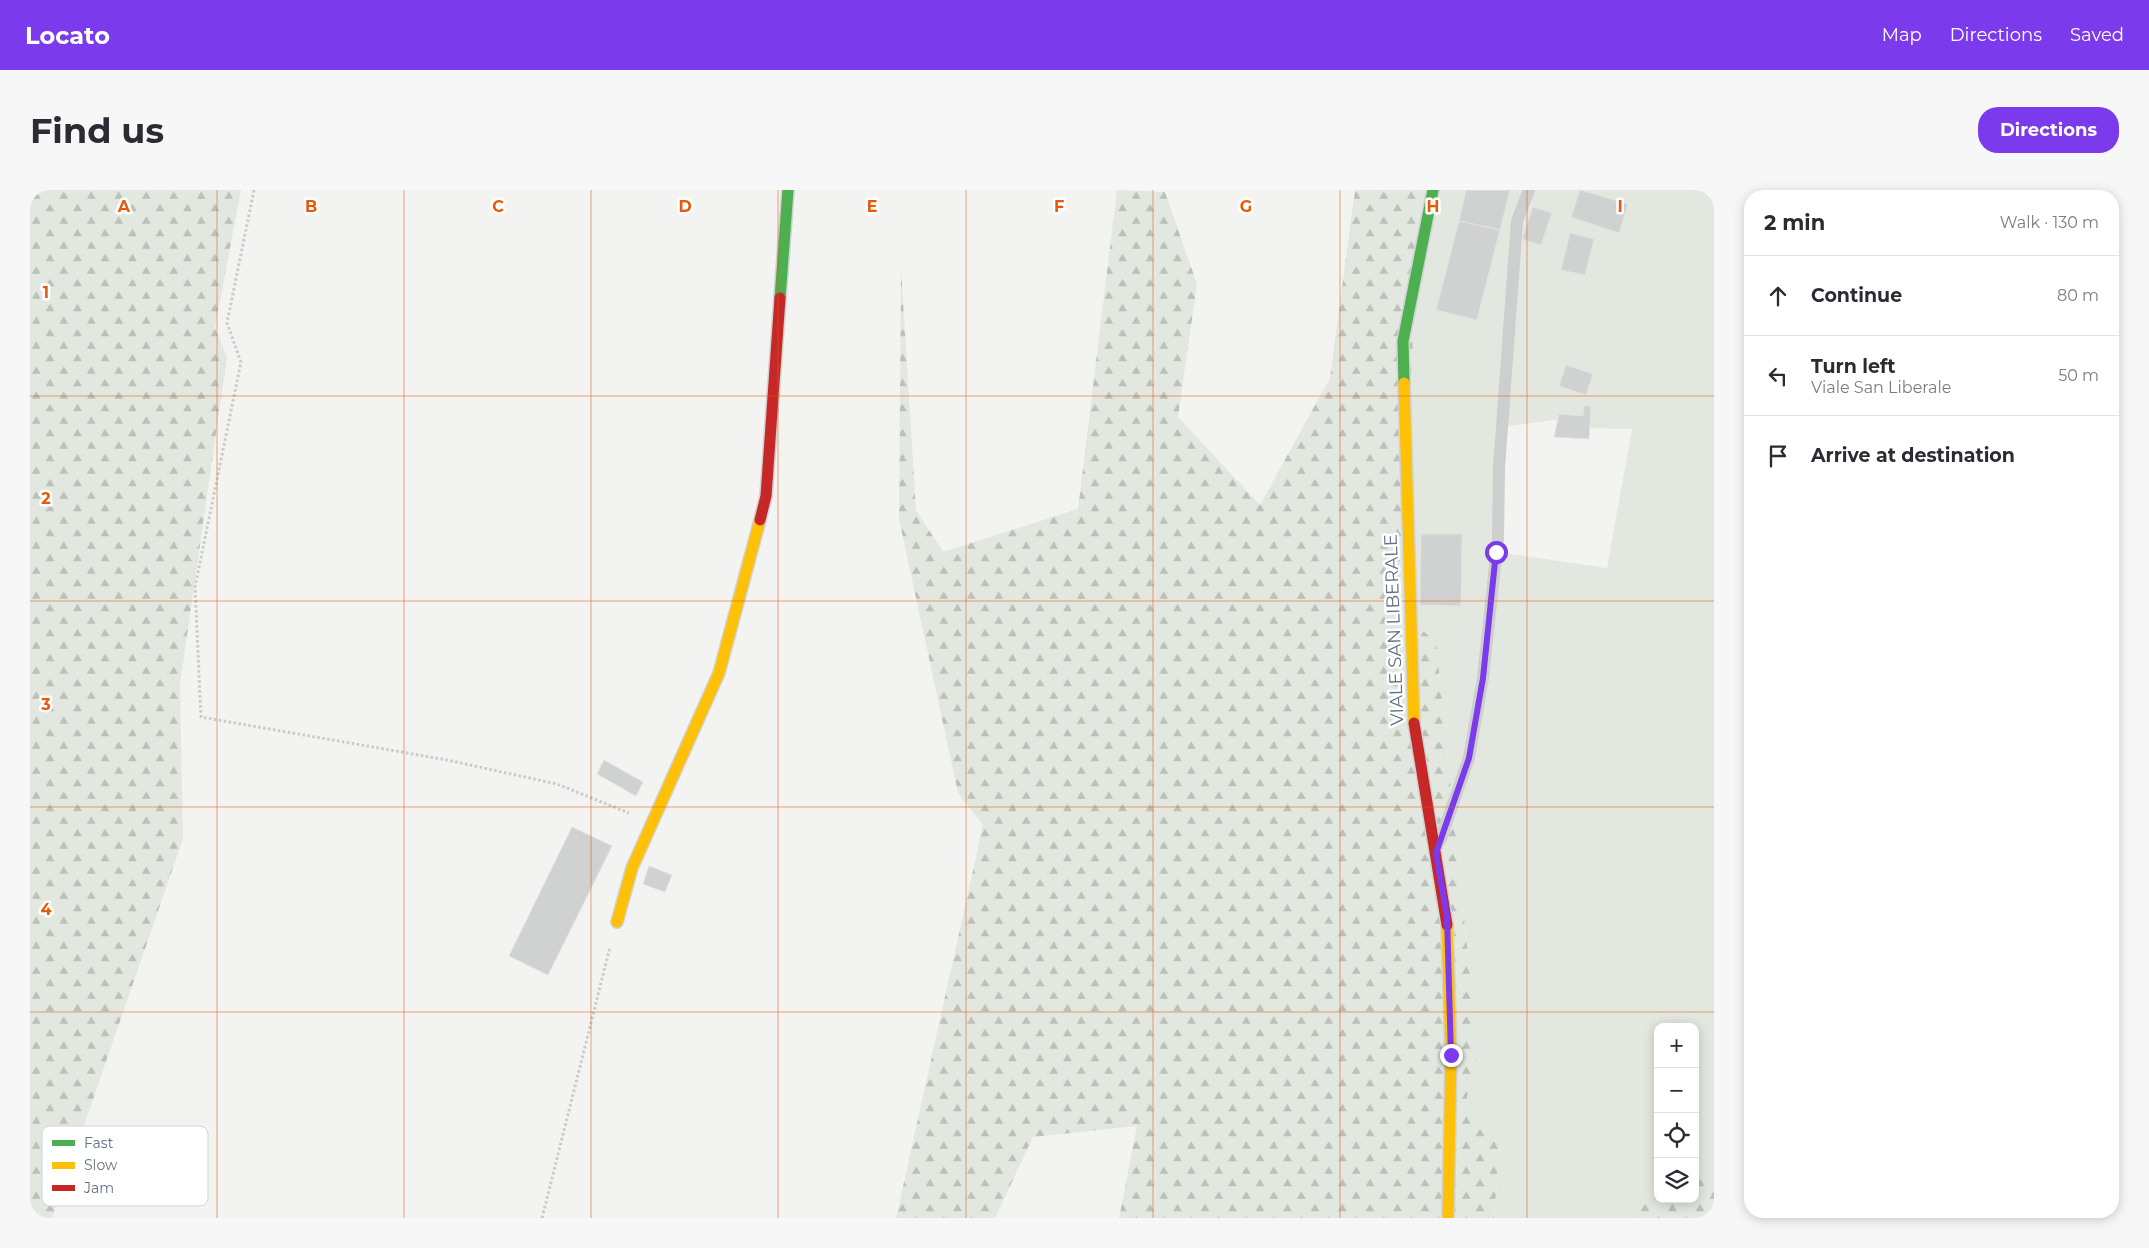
<!DOCTYPE html>
<html lang="en">
<head>
<meta charset="utf-8">
<style>
  :root { --surface:#fff; --page:#f7f7f7; --text:#2b2b33; --muted:#7c7c81; --line:#e1e1e2; --accent:#7c3aed }
  body { margin:0; font-family:Montserrat,sans-serif; background:var(--page); color:var(--text) }
  .controls { position:absolute; right:15px; bottom:15px; display:grid; overflow:hidden; border-radius:10px; box-shadow:0 2px 12px #0003 }
  .controls button { width:45px; height:45px; display:grid; place-items:center; padding:0; border:0; border-bottom:1px solid var(--line); background:var(--surface); color:var(--text); font:25px sans-serif }
  .stop { position:absolute; width:15px; height:15px; margin:-11px; border:4px solid #7c3aed; border-radius:50%; background:#fff }
  .stop.end { background:#7c3aed; border-color:#fff; box-shadow:0 1px 5px #0008 }
  .list { margin:0; padding:0; list-style:none }
  h2 { display:flex; justify-content:space-between; align-items:center; height:65px; margin:0; padding:0 20px; font-size:21px }
  h2 small { font-size:16px; font-weight:400; color:var(--muted) }
  .list li { display:grid; grid-template-columns:32px 1fr auto; gap:15px; align-items:center; box-sizing:border-box; height:80px; padding:0 20px; border-top:1px solid var(--line) }
  .list b { display:block; font-size:19px; white-space:nowrap }
  .list p { margin:0; font-size:16px; white-space:nowrap; color:var(--muted) }
  .list em { font-size:16px; font-style:normal; color:var(--muted) }
  .icon { flex:none; width:28px; height:28px; fill:none; stroke:currentColor; stroke-width:2; stroke-linecap:round; stroke-linejoin:round }
  .map { position:relative; flex:none; width:1684px; height:1028px; overflow:hidden; border-radius:20px }
  header { display:flex; align-items:center; gap:30px; box-sizing:border-box; height:70px; padding:0 25px; background:var(--accent); color:#fff }
  header strong { font-size:24px }
  nav { display:flex; gap:28px; margin-inline-start:auto; font-size:18px }
  .intro { display:flex; align-items:center; justify-content:space-between; box-sizing:border-box; height:120px; padding:0 30px }
  h1 { margin:0; font-size:35px }
  .button { padding:12px 22px; border-radius:20px; background:var(--accent); color:#fff; font-size:18px; font-weight:700 }
  main { display:flex; gap:30px; padding:0 30px }
  aside { flex:1; background:var(--surface); border-radius:20px; box-shadow:0 2px 12px #0003 }
  .map>svg:first-child { display:block }
</style>
</head>
<body>
<header>
<strong>Locato</strong>
<nav><a>Map</a><a>Directions</a><a>Saved</a></nav>
</header>
<div class="intro"><h1>Find us</h1><a class="button">Directions</a></div>
<main>
<div class="map">
<svg width="1684" height="1028" viewBox="0 0 1684 1028">
  <defs>
    <pattern id="forest-firs" width="22" height="20" patternUnits="userSpaceOnUse" patternTransform="scale(1.25)"><rect width="22" height="20" fill="#e2e7df"/><path d="M5 1l3.5 6h-7zM16 11l3.5 6h-7z" fill="#bbc0ba"/></pattern>
  </defs>
  <rect width="100%" height="100%" fill="#f3f4f1"/>
  <!-- green -->
  <path fill="#e2e7df" fill-rule="evenodd" d="M1377 0H1684V994L1665 985V837H1628V993L1603 1028H1464L1470 955 1436 911 1448 865 1406 452 1367 419ZM1554 216 1561 217 1560 238 1602 239 1577 378 1466 362 1472 237 1553 226Z"/>
  <!-- forest -->
  <g fill="url(#forest-firs)">
    <path d="M0 0H211L185 138 197 167 150 494 153 649 22 1028H0Z"/>
    <path d="M1087 0 1135 2 1167 94 1148 227 1230 315 1300 188 1325 0H1392L1367 419 1406 452 1448 865 1436 911 1470 955 1464 1028H1089L1107 936 1003 947 965 1028H866L953 635 928 603 869 329 871 78 886 320 913 362 1048 319Z"/>
    <path d="M1665 985 1684 994V1028H1603L1628 993V1009H1665Z"/>
  </g>
  <!-- building -->
  <g fill="#d0d1d1" stroke="#e2e3e1">
    <path d="M1436 0H1480L1470 40 1429 31Z"/>
    <path d="M1550 0 1598 14 1589 43 1541 27Z"/>
    <path d="M1503 17 1522 23 1511 55 1492 49Z"/>
    <path d="M1429 31 1470 40 1447 130 1406 120Z"/>
    <path d="M1540 43 1564 49 1555 85 1531 80Z"/>
    <path d="M1536 175 1563 184 1556 205 1529 196Z"/>
    <path d="M1554 216H1561L1559 249 1524 247 1529 224 1553 226Z"/>
    <path d="M1391 344H1432L1431 416 1390 415Z"/>
    <path d="M574 570 613 592 606 606 567 584Z"/>
    <path d="M542 637 582 656 518 785 479 766Z"/>
    <path d="M619 676 642 685 635 702 613 694Z"/>
  </g>
  <g fill="none" stroke-linecap="round" stroke-linejoin="round">
    <defs>
      <g id="fast">
        <path d="M750 108 758 0"/>
        <path d="M1374 193 1373 151 1403 0"/>
      </g>
      <g id="slow">
        <path d="M1374 193 1384 533"/>
        <path d="M587 732 602 678 689 483 730 330"/>
        <path d="M1417 735 1421 865 1418 1028"/>
      </g>
      <g id="jam">
        <path d="M730 330 736 306 750 108"/>
        <path d="M1384 533 1417 735"/>
      </g>
    </defs>
    <!-- fast casing -->
    <use href="#fast" stroke="#d1d2d2" stroke-width="14"/>
    <!-- slow casing -->
    <use href="#slow" stroke="#d1d2d2" stroke-width="14"/>
    <!-- jam casing -->
    <use href="#jam" stroke="#d1d2d2" stroke-width="14"/>
    <!-- path -->
    <g stroke="#cacacb" stroke-width="3" stroke-dasharray="2.5 2.5" stroke-linecap="butt">
      <path d="M224 0 197 133 211 172 165 397 171 527 417 570 527 594 599 623"/>
      <path d="M512 1028 580 757"/>
    </g>
    <!-- lane -->
    <path stroke="#cdcece" stroke-width="12" d="M1410 651 1439 568 1453 488 1468 348 1469 278 1487 31 1499 0"/>
    <!-- fast -->
    <use href="#fast" stroke="#4caf50" stroke-width="11"/>
    <!-- slow -->
    <use href="#slow" stroke="#ffc107" stroke-width="11"/>
    <!-- jam -->
    <use href="#jam" stroke="#c62828" stroke-width="11"/>
  </g>
  <g fill="none" stroke-linecap="round" stroke-linejoin="round">
    <!-- route -->
    <path stroke="#7c3aed" stroke-width="6" d="M1421 865 1417 727 1406 663 1439 568 1453 488 1466 362"/>
  </g>
  <!-- grid -->
  <path fill="none" stroke="#e8590c" stroke-width="1" stroke-opacity="0.55" d="M187 0V1028M374 0V1028M561 0V1028M748 0V1028M936 0V1028M1123 0V1028M1310 0V1028M1497 0V1028M0 206H1684M0 411H1684M0 617H1684M0 822H1684"/>
  <g text-anchor="middle" stroke-width="5" stroke-linejoin="round" paint-order="stroke">
    <!-- street labels -->
    <g font-size="18" fill="#627183" stroke="#fff">
      <text transform="translate(1364 440) rotate(-92)" y="6">VIALE SAN LIBERALE</text>
    </g>
  </g>
  <!-- legend -->
  <rect x="12" y="936" width="166" height="80" rx="8" fill="#fff" stroke="#d0d4da" stroke-width="1"/>
  <rect x="22" y="950" width="23" height="6" fill="#4caf50"/>
  <rect x="22" y="972" width="23" height="7" fill="#ffc107"/>
  <rect x="22" y="995" width="23" height="6" fill="#c62828"/>
  <g font-size="14" fill="#627183">
    <text x="54" y="958">Fast</text>
    <text x="54" y="980">Slow</text>
    <text x="54" y="1003">Jam</text>
  </g>
  <g font-size="16" text-anchor="middle" font-weight="bold" fill="#e8590c" stroke="#fff" stroke-width="5" stroke-linejoin="round" paint-order="stroke">
    <text x="94" y="22">A</text>
    <text x="281" y="22">B</text>
    <text x="468" y="22">C</text>
    <text x="655" y="22">D</text>
    <text x="842" y="22">E</text>
    <text x="1029" y="22">F</text>
    <text x="1216" y="22">G</text>
    <text x="1403" y="22">H</text>
    <text x="1590" y="22">I</text>
    <text x="16" y="108">1</text>
    <text x="16" y="314">2</text>
    <text x="16" y="520">3</text>
    <text x="16" y="725">4</text>
  </g>
</svg>
<div class="controls">
<button>+</button>
<button>−</button>
<button><svg class="icon" aria-label="locate" viewBox="0 0 24 24"><circle cx="12" cy="12" r="6"/><path d="M12 2v4M12 18v4M2 12h4M18 12h4"/></svg></button>
<button><svg class="icon" aria-label="layers" viewBox="0 0 24 24"><path d="M12 4l9 5-9 5-9-5zM3 14l9 5 9-5"/></svg></button>
</div>
<div class="stop" style="left:1466px;top:362px"></div>
<div class="stop end" style="left:1421px;top:865px"></div>
</div>
<aside>
<h2>2 min<small>Walk · 130 m</small></h2>
<ul class="list">
<li><svg class="icon" aria-label="ahead" viewBox="0 0 24 24"><path d="M12 20V5M6 11l6-6 6 6"/></svg><div><b>Continue</b></div><em>80 m</em></li>
<li><svg class="icon" aria-label="left" viewBox="0 0 24 24"><path d="M17 20v-9H6M10 6l-5 5 5 5"/></svg><div><b>Turn left</b><p>Viale San Liberale</p></div><em>50 m</em></li>
<li><svg class="icon" aria-label="arrive" viewBox="0 0 24 24"><path d="M6 21V4h12l-3 4 3 4H6"/></svg><div><b>Arrive at destination</b></div></li>
</ul>
</aside>
</main>
</body>
</html>
